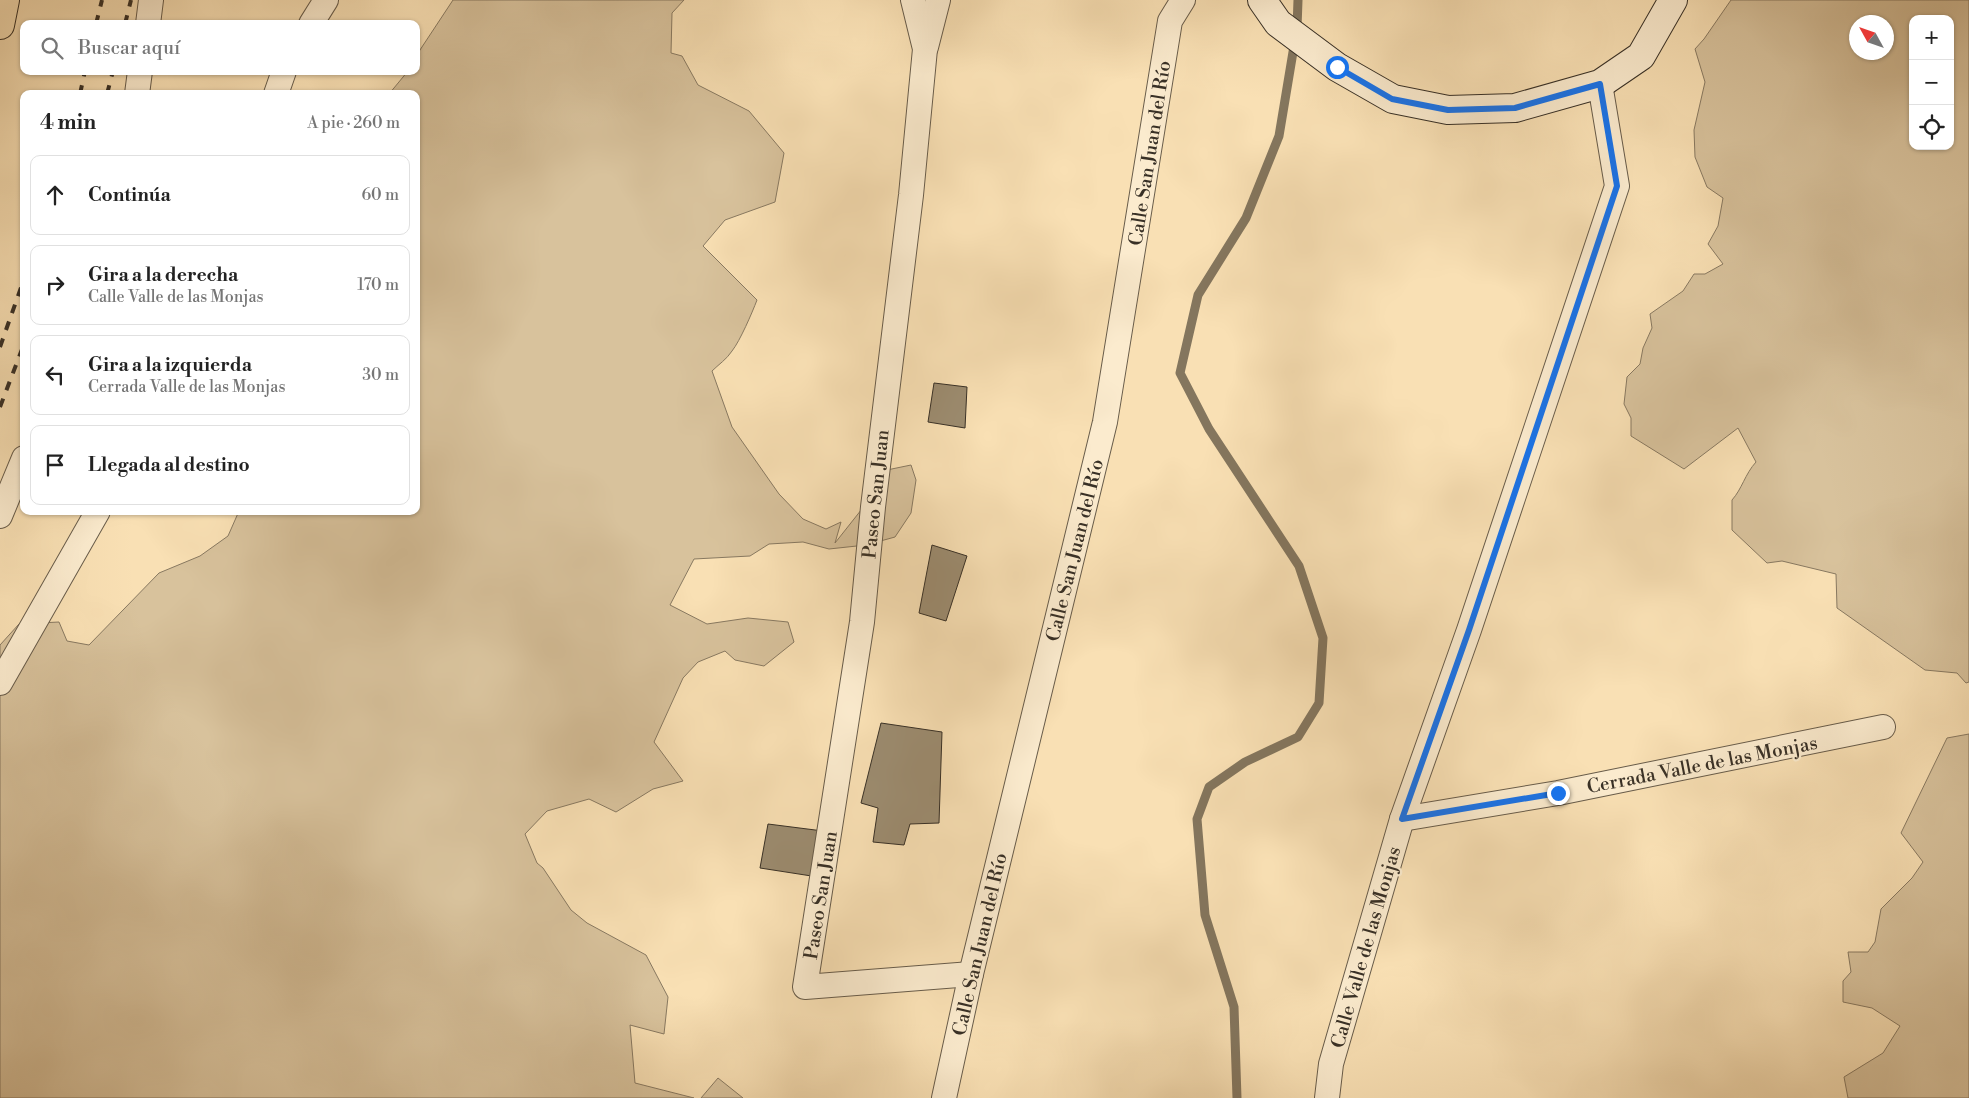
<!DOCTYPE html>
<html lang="es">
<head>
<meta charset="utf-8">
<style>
  :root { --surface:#fff; --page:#f6f6f6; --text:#222; --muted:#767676; --line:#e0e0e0 }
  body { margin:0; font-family:"Libre Bodoni",serif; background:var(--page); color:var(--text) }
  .controls { position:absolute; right:15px; top:15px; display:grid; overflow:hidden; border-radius:10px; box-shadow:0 1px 4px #0004 }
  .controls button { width:45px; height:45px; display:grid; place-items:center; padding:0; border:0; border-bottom:1px solid var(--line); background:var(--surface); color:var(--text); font:25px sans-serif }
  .compass { position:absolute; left:1849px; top:15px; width:45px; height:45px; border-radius:50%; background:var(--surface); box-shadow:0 1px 4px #0004; rotate:310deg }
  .stop { position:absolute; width:15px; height:15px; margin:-11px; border:4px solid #1a73e8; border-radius:50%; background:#fff }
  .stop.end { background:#1a73e8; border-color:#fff; box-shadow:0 1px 5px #0008 }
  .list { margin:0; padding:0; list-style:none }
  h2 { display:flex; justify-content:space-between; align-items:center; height:65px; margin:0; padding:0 20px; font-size:21px }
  h2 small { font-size:16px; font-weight:400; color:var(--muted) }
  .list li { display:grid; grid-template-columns:32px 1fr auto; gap:15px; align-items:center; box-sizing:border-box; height:80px; margin:0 10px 10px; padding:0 10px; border:1px solid var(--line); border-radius:10px }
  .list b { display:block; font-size:19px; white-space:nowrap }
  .list p { margin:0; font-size:16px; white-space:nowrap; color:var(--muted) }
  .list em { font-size:16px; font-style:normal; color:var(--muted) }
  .icon { flex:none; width:28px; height:28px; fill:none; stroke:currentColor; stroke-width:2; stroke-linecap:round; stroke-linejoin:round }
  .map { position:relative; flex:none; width:1969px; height:1098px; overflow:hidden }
  .search { position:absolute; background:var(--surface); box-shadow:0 1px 4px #0004; left:20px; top:20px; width:400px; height:55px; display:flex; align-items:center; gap:12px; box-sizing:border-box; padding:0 18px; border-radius:10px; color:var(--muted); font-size:19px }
  .panel { position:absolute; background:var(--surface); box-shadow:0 1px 4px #0004; left:20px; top:90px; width:400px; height:425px; border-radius:10px }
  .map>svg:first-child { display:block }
</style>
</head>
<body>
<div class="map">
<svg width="1969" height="1098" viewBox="0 0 1969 1098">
  <rect width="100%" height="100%" fill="#f9e0b4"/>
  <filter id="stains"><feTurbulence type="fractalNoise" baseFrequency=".004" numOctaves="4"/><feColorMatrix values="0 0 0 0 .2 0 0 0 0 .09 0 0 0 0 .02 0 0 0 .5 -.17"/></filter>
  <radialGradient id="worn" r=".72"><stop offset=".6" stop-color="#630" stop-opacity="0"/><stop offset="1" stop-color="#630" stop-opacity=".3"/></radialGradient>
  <!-- green -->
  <g fill="#d8c29c" stroke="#887961" fill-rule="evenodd">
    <path d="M453 0H684L672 13 671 53 682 56 698 85 749 111 784 153 775 202 725 220 703 246 757 300C752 313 740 341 732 351 727 359 718 365 712 371L732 427 779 494 803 519 826 529 841 522 835 543 873 495 882 471 911 465 916 480 911 513 895 537 866 545 829 549 803 542 769 544 750 556 694 559 670 605 707 624 748 618 788 622 794 642 764 666 735 660 725 651 698 662 683 678 654 742 683 781 653 789 616 812 589 799 547 811 525 834 537 863 543 868 571 910 587 923 646 955 668 997 664 1034 630 1025 635 1083 694 1098H0V645L19 624 59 622 67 641 89 645 159 573 200 556 228 536 239 511H416V94H389L408 71H416V56Z"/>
    <path d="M1731 0H1969V682L1966 683 1957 673 1925 670 1837 608 1836 574 1782 561 1767 563 1732 530V500C1742 489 1745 474 1756 462L1738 428 1684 469 1631 436V418L1624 404 1627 377 1640 364 1643 348 1652 328 1650 314 1683 291 1694 274H1705L1723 264 1708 244 1718 226 1723 198 1707 187 1695 157 1694 130 1705 82 1695 49 1704 39ZM1913 19H1950V146H1913ZM1886 22V52H1856V22Z"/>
    <path d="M1969 734V1098H1848L1844 1077 1883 1053 1900 1026 1872 1008 1843 1002V981L1851 972 1848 952H1868L1875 942 1881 909 1912 878 1923 862 1901 833 1947 738Z"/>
    <path d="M718 1078 743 1098H701Z"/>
  </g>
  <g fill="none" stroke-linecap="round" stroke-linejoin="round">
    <!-- stream -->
    <path stroke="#84765e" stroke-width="9" d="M1237 1098 1234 1007 1205 915 1197 819 1209 787 1245 762 1298 737 1319 703 1323 638 1299 566 1209 429 1180 373 1198 295 1246 218 1279 136 1297 28 1298 0"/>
  </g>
  <!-- building -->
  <g fill="#9c8c70" stroke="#383026">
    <path d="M934 383 967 387 965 428 928 422Z"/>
    <path d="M932 545 967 556 946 621 919 613Z"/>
    <path d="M881 723 942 732 939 823 910 824 904 845 873 842 878 808 861 803Z"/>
    <path d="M768 824 831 832 818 877 760 868Z"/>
  </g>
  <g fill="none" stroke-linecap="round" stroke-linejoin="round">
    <defs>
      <g id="street">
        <path d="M913 0 925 49 911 195 873 507 862 622 805 987 971 974"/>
        <path d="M148 24 151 0"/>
        <path d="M311 24 326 0"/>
        <path d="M926 47 938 0"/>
        <path d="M137 94 140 71"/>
        <path d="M276 94 284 71"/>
        <path d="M0 516 24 458"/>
        <path d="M0 683 98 511"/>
        <path d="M1402 819 1558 793 1883 727"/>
        <path d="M944 1098 971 974 1105 422 1170 21 1183 0"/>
        <path d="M1327 1098 1331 1064 1402 819 1469 630 1617 186 1600 84"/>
      </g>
      <path id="secondary" d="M1262 0 1278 23 1337 67 1393 99 1448 110 1515 108 1600 84 1641 56 1673 0"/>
      <path id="highway" d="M0 25 5 0"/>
    </defs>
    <!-- street casing -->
    <use href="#street" stroke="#685c4a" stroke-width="26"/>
    <!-- secondary casing -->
    <use href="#secondary" stroke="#383026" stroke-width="30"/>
    <!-- highway casing -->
    <use href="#highway" stroke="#383026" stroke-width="30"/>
    <!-- street -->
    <use href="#street" stroke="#fbebce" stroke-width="24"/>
    <!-- secondary -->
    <use href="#secondary" stroke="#fbebce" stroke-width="28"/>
    <!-- highway -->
    <use href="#highway" stroke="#f9e0b4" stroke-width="28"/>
    <!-- rail -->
    <g stroke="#383026" stroke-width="4" stroke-dasharray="9 9" stroke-linecap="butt">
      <path d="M96 24 102 0"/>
      <path d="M125 24 131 0"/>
      <path d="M80 94 85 71"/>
      <path d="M107 94 113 71"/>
      <path d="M0 347 24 279"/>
      <path d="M0 407 24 344"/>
    </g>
  </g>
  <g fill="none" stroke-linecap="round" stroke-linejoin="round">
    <!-- route -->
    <path stroke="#1a73e8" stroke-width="6" d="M1337 67 1392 99 1448 110 1515 108 1600 84 1617 186 1469 630 1402 819 1558 793"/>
  </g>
  <g text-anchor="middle" stroke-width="4.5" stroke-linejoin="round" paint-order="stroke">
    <!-- street labels -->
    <g font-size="19" fill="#383026" stroke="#fbebce">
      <text transform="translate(1149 153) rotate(-81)" y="7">Calle San Juan del Río</text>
      <text transform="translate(875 494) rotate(-84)" y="7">Paseo San Juan</text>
      <text transform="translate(1074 550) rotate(-76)" y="7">Calle San Juan del Río</text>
      <text transform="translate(1702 764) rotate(-11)" y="7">Cerrada Valle de las Monjas</text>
      <text transform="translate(820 895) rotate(-81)" y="7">Paseo San Juan</text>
      <text transform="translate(979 944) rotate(-77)" y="7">Calle San Juan del Río</text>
      <text transform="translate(1365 947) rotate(-74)" y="7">Calle Valle de las Monjas</text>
    </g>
  </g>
  <rect width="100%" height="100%" filter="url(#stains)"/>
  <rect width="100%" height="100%" fill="url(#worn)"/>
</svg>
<div class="controls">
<button>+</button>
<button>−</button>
<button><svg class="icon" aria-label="locate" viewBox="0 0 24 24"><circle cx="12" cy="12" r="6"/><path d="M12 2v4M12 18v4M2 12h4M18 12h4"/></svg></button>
</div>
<svg class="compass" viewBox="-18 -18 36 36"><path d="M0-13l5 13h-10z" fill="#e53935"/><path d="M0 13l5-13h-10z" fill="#767676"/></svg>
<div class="stop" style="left:1337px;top:67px"></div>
<div class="stop end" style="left:1558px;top:793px"></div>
<div class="search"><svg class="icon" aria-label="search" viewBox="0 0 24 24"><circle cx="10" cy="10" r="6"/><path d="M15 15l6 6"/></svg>Buscar aquí</div>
<section class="panel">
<h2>4 min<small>A pie · 260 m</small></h2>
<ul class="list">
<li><svg class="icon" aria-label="ahead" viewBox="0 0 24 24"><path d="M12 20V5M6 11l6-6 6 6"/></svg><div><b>Continúa</b></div><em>60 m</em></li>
<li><svg class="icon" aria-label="right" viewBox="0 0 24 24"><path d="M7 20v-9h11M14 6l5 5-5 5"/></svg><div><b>Gira a la derecha</b><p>Calle Valle de las Monjas</p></div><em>170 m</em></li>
<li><svg class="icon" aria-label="left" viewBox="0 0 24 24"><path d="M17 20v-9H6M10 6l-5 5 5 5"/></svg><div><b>Gira a la izquierda</b><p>Cerrada Valle de las Monjas</p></div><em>30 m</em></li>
<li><svg class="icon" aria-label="arrive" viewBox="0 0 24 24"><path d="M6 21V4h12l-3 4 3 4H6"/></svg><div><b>Llegada al destino</b></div></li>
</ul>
</section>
</div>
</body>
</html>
